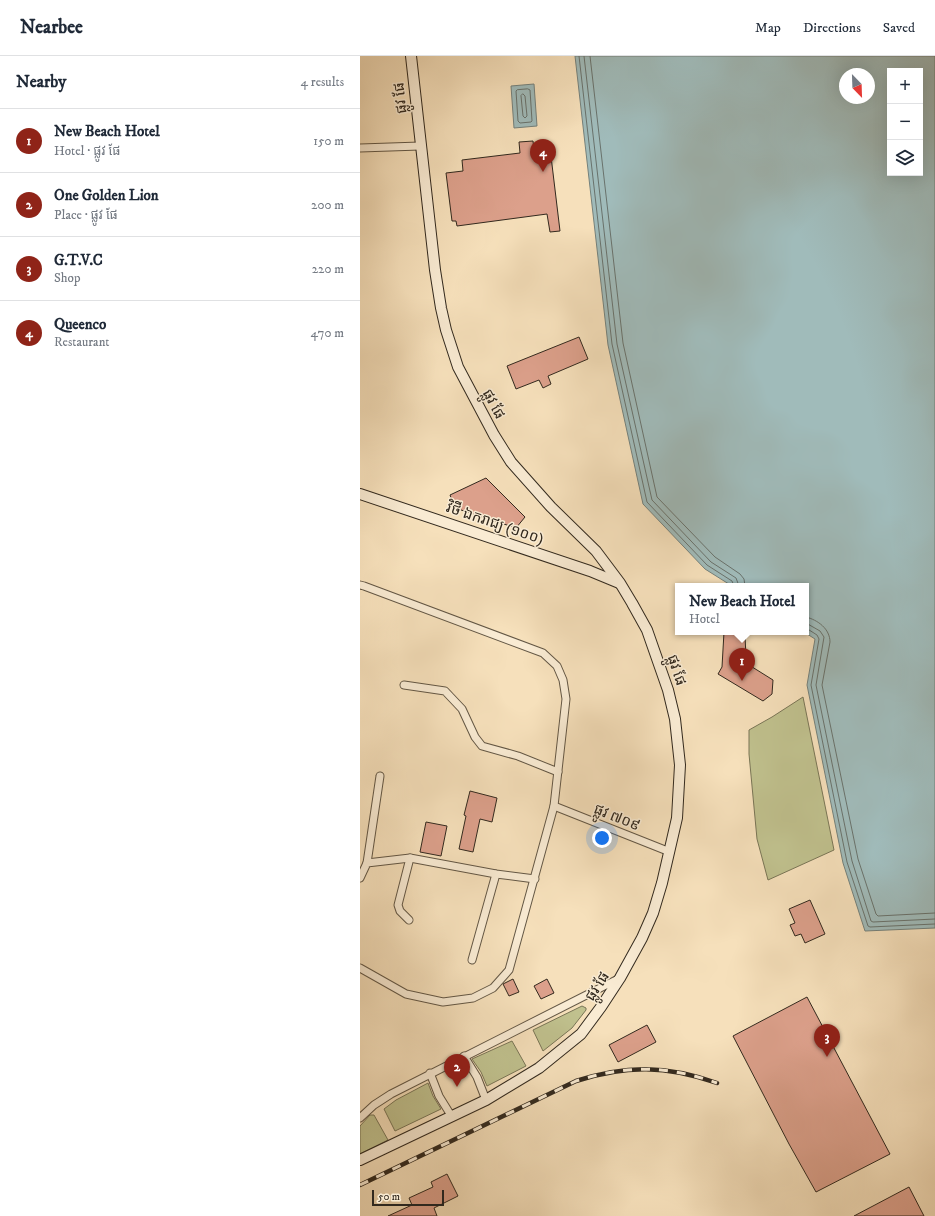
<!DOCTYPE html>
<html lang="en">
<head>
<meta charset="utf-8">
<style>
  :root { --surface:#fff; --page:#f2f2f3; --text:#1f2937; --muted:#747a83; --line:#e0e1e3; --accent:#8f2418 }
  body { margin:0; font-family:"IM FELL DW Pica","Noto Sans Khmer",serif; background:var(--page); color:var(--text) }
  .controls { position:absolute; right:12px; top:12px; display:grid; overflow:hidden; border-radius:0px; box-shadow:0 4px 16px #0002 }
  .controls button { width:36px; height:36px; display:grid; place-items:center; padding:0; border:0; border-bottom:1px solid var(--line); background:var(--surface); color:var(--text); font:20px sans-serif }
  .compass { position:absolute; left:479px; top:12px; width:36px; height:36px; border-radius:50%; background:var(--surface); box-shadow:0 4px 16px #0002; rotate:157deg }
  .scale { position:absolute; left:12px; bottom:10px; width:72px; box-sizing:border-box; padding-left:4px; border:2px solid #32291e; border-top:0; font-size:11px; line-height:14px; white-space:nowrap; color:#32291e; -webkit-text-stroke:3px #f9ebd3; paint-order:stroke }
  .you { position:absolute; left:242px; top:782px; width:14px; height:14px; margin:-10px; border:3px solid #fff; border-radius:50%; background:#1a73e8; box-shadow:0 0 0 6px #1a73e833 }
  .badge { display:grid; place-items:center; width:26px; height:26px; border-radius:50%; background:var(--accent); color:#fff; font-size:13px; font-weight:700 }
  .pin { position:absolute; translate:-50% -33px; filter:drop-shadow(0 1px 2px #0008) }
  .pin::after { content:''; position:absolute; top:21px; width:14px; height:12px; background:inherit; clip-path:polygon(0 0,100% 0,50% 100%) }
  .popup { position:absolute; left:315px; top:527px; width:134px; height:52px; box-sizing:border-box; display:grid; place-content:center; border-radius:0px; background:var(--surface); filter:drop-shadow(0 1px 3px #0005); font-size:13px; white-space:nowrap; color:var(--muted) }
  .popup b { font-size:15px; color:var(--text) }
  .popup::after { content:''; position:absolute; left:50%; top:100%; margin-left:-8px; border:8px solid transparent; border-top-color:var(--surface) }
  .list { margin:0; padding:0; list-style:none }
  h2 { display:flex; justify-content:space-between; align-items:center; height:52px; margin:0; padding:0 16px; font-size:17px }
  h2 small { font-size:13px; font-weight:400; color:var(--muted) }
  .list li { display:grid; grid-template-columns:26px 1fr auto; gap:12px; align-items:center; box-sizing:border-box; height:64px; padding:0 16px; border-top:1px solid var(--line) }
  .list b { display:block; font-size:15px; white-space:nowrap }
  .list p { margin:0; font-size:13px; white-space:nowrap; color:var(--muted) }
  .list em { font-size:13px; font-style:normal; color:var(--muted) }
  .icon { flex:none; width:22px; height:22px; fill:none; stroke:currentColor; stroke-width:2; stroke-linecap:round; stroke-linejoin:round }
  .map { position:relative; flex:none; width:575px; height:1160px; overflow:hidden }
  header { display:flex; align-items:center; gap:24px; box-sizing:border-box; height:56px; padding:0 20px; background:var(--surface); border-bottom:1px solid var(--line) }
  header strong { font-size:19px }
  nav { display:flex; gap:22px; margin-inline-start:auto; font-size:14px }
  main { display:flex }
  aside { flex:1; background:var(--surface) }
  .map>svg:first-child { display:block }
</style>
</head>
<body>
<header>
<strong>Nearbee</strong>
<nav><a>Map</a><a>Directions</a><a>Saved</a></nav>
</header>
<main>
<aside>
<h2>Nearby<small>4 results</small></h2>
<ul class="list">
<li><span class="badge">1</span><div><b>New Beach Hotel</b><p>Hotel · ផ្លូវ ផែ</p></div><em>150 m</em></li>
<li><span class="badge">2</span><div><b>One Golden Lion</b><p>Place · ផ្លូវ ផែ</p></div><em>200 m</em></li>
<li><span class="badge">3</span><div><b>G.T.V.C</b><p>Shop</p></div><em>220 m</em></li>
<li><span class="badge">4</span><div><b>Queenco</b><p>Restaurant</p></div><em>470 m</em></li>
</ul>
</aside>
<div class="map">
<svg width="575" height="1160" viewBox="0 0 575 1160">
  <rect width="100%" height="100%" fill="#f6e0bb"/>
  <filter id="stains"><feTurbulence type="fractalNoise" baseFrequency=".005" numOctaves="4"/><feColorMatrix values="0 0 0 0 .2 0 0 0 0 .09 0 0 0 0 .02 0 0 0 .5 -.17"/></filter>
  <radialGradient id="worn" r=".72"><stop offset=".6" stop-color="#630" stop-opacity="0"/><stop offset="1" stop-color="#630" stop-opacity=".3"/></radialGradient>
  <!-- green -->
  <g fill="#c0c18e" stroke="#797556">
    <path d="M443 641 474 794 408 824 397 783 389 698V674L412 661Z"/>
    <path d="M222 950 226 952V954L212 972 183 995 173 974Z"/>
    <path d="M152 985 166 1010 127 1030 121 1016 112 1003Z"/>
    <path d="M68 1027 73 1040 81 1053 35 1075 24 1053 36 1044Z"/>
    <path d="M10 1059H14L28 1084 0 1098V1070Z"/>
  </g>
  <!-- water -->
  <g fill="#a0bbba" stroke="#74817c" fill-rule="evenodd">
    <path d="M215 0H575V872L505 875 483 807 447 629 455 583 444 576H446V530H372L345 513 283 448 248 289ZM530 15H560V117H530ZM485 18H509V42H485Z"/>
    <path d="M174 28 177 70 154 72 151 30Z"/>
  </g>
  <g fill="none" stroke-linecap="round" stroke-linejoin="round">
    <!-- shore -->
    <g stroke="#69726c" stroke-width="1">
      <path d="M219 0 252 288 287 446 347 509 372 525 374 530"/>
      <path d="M224 0 257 288 292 444 351 506 376 522 379 530"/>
      <path d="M230 0 263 287 297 441 355 501 380 518 384 523 385 530"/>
      <path d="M168 33 170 34 172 65 171 66 160 67 158 65 156 35 157 34Z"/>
      <path d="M163 38 165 40 167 60 165 62 163 60 161 40Z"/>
      <path d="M446 561C458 564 470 573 470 586L462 629 498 803 516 858 518 860 575 857"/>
      <path d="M446 567 460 575 464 581 456 629 492 805 511 865 513 866 575 863"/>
      <path d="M446 572 457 579 459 583 451 629 487 806 508 870 510 871 575 868"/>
    </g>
  </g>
  <!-- building -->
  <g fill="#dca08b" stroke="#32291e">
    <path d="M173 85 174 94 190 92 200 175 190 176 187 158 97 170 96 165H92L86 117 103 115 102 104 160 97 159 86Z"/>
    <path d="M219 281 228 303 188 320 191 328 183 332 179 324 156 333 147 310Z"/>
    <path d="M126 422 165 461 156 472 95 452 90 439Z"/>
    <path d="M364 576H384L385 580 386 601 389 609 413 624 412 638 403 645 358 618 362 611Z"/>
    <path d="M110 735 137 742 132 766 120 763 113 796 99 793 106 760 104 759Z"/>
    <path d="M66 766 87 770 81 800 60 796Z"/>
    <path d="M450 844 465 878 445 887 441 878 435 880 430 869 435 867 429 853Z"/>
    <path d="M153 923 159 936 149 940 143 928Z"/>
    <path d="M187 923 194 937 181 943 174 930Z"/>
    <path d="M447 941 530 1098 456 1136 429 1088 373 980Z"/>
    <path d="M287 969 296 986 258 1006 249 989Z"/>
    <path d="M87 1118 98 1140 74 1152 77 1160H28L52 1149 49 1142 73 1131 71 1126Z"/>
    <path d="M549 1131 564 1160H494Z"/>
  </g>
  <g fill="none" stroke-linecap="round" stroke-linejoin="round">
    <defs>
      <g id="street">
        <path d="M0 92 60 90"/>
        <path d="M0 529 4 530 183 597 197 610 203 624 206 643 194 750 149 914 133 932 113 942 83 946 46 938 0 912"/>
        <path d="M44 629 85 635 102 653 115 681 122 690 158 700 198 716"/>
        <path d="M194 750 310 796"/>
        <path d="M7 807 20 720"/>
        <path d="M0 822 7 807 50 802 136 818 175 823"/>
        <path d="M49 864 40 855 38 849 50 802"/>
        <path d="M112 904 136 818"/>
        <path d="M104 1000 117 1021 126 1044"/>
        <path d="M70 1017 79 1040 92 1061"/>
        <path d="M0 1062 14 1049 31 1038 258 923"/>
      </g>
      <g id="secondary">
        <path d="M0 438 230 515 259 527"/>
        <path d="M0 1104 126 1044 179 1012 221 978 241 951 260 922 282 882 293 857 302 827 317 762 320 709 315 663 308 634 287 574 272 547 260 527 236 495 191 451 151 406 134 379 98 311 86 274 81 252 75 214 51 0"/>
      </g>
    </defs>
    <!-- street casing -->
    <use href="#street" stroke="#635745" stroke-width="9"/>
    <!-- secondary casing -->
    <use href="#secondary" stroke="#32291e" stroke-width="12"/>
    <!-- street -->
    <use href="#street" stroke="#f9ebd3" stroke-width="7"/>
    <!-- secondary -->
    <use href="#secondary" stroke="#f9ebd3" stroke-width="10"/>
    <defs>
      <path id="rail" d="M0 1129 216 1025C266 1009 306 1009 357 1027"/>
    </defs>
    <!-- rail casing -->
    <use href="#rail" stroke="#32291e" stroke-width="4.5"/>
    <!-- rail -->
    <use href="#rail" stroke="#f9ebd3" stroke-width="3" stroke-dasharray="9" stroke-linecap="butt"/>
  </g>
  <g text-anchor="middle" stroke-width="3" stroke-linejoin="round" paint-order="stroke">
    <!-- street labels -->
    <g font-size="15" fill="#32291e" stroke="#f9ebd3">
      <text transform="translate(40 42) rotate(-96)" y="5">ផ្លូវ ផែ</text>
      <text transform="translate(134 348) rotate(62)" y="5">ផ្លូវ ផែ</text>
      <text transform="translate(135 467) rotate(19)" y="5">វិថី ឯករាជ្យ (១០០)</text>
      <text transform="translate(317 614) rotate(72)" y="5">ផ្លូវ ផែ</text>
      <text transform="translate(257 761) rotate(22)" y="5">ផ្លូវ ៧០៩</text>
      <text transform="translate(237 930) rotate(-57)" y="5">ផ្លូវ ផែ</text>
    </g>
  </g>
  <rect width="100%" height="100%" filter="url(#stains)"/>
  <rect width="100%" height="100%" fill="url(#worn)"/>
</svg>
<div class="controls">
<button>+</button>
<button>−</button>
<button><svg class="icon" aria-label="layers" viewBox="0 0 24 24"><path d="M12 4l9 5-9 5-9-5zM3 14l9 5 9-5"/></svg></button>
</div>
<svg class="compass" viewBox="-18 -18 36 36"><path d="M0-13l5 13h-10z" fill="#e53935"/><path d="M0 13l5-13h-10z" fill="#747a83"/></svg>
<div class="scale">50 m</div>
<div class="you"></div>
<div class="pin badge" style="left:382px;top:625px">1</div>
<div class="popup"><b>New Beach Hotel</b>Hotel</div>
<div class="pin badge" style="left:97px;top:1031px">2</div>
<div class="pin badge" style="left:467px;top:1001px">3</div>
<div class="pin badge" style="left:183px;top:116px">4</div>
</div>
</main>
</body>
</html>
